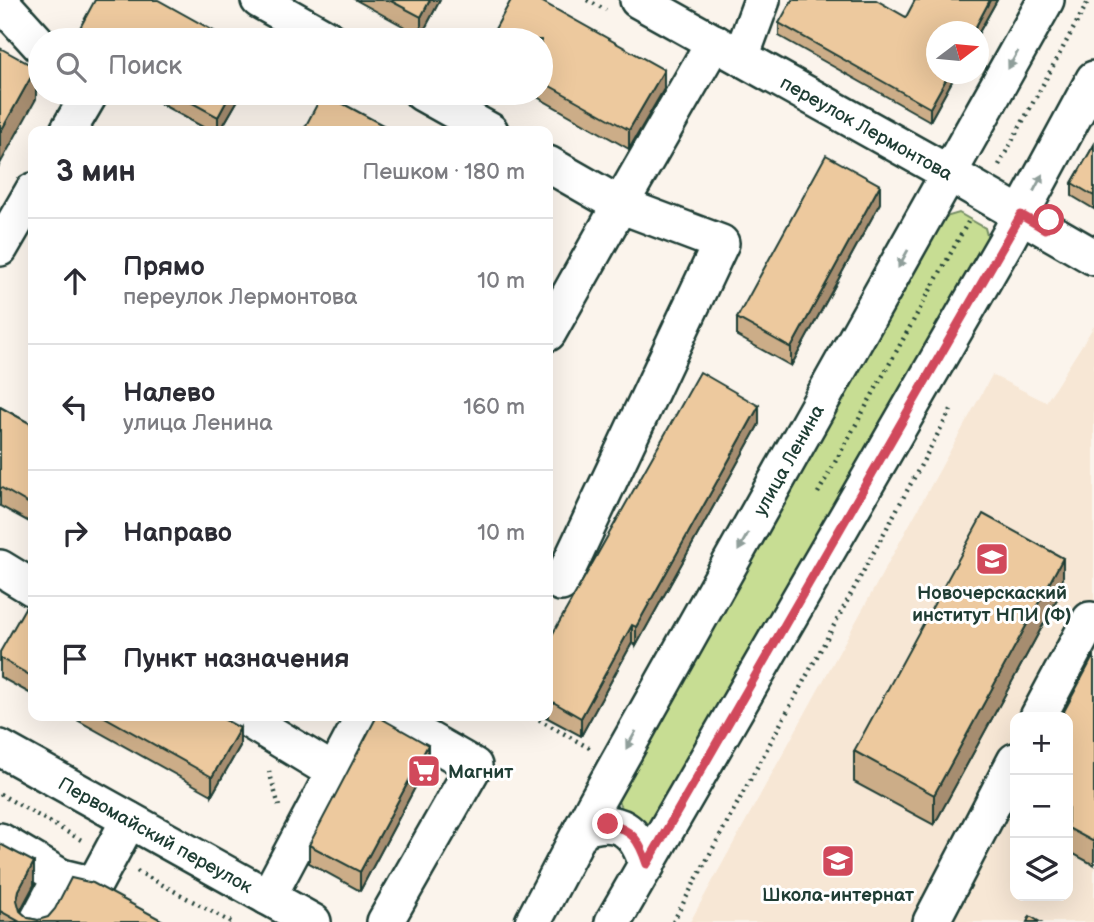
<!DOCTYPE html>
<html lang="ru">
<head>
<meta charset="utf-8">
<style>
  :root { --surface:#fff; --page:#f2f2f3; --text:#2b2b33; --muted:#7c7c81; --line:#e1e1e2 }
  body { margin:0; font-family:"Balsamiq Sans",sans-serif; background:var(--page); color:var(--text) }
  .controls { position:absolute; right:21px; bottom:21px; display:grid; overflow:hidden; border-radius:14px; box-shadow:0 7px 28px #0002 }
  .controls button { width:63px; height:63px; display:grid; place-items:center; padding:0; border:0; border-bottom:2px solid var(--line); background:var(--surface); color:var(--text); font:35px sans-serif }
  .compass { position:absolute; left:926px; top:21px; width:63px; height:63px; border-radius:50%; background:var(--surface); box-shadow:0 7px 28px #0002; rotate:74deg }
  .stop { position:absolute; width:21px; height:21px; margin:-16px; border:5px solid #d1495b; border-radius:50%; background:#fff }
  .stop.end { background:#d1495b; border-color:#fff; box-shadow:0 2px 7px #0008 }
  .list { margin:0; padding:0; list-style:none }
  h2 { display:flex; justify-content:space-between; align-items:center; height:91px; margin:0; padding:0 28px; font-size:30px }
  h2 small { font-size:23px; font-weight:400; color:var(--muted) }
  .list li { display:grid; grid-template-columns:46px 1fr auto; gap:21px; align-items:center; box-sizing:border-box; height:126px; padding:0 28px; border-top:2px solid var(--line) }
  .list b { display:block; font-size:26px; white-space:nowrap }
  .list p { margin:0; font-size:23px; white-space:nowrap; color:var(--muted) }
  .list em { font-size:23px; font-style:normal; color:var(--muted) }
  .icon { flex:none; width:38px; height:38px; fill:none; stroke:currentColor; stroke-width:2; stroke-linecap:round; stroke-linejoin:round }
  .map { position:relative; flex:none; width:1094px; height:922px; overflow:hidden }
  .search { position:absolute; background:var(--surface); box-shadow:0 7px 28px #0002; left:28px; top:28px; width:525px; height:77px; display:flex; align-items:center; gap:18px; box-sizing:border-box; padding:0 24px; border-radius:38px; color:var(--muted); font-size:26px }
  .panel { position:absolute; background:var(--surface); box-shadow:0 7px 28px #0002; left:28px; top:126px; width:525px; height:595px; border-radius:14px }
  .map>svg:first-child { display:block }
</style>
</head>
<body>
<div class="map">
<svg width="1094" height="922" viewBox="0 0 1094 922">
  <rect width="100%" height="100%" fill="#fbf4ec"/>
  <filter id="ink" filterUnits="userSpaceOnUse"><feTurbulence type="fractalNoise" baseFrequency=".0143" numOctaves="2"/><feDisplacementMap in="SourceGraphic" scale="14" xChannelSelector="R" yChannelSelector="G"/><feConvolveMatrix kernelMatrix="1 2 1 2 8 2 1 2 1" color-interpolation-filters="sRGB"/></filter>
  <g filter="url(#ink)">
    <!-- built -->
    <path fill="#f7e7d5" fill-rule="evenodd" d="M1094 326V922H690L992 375 1046 402ZM1015 717H1068V896H1015Z"/>
    <!-- green -->
    <path fill="#c7dd93" stroke="#738d64" stroke-width="2" d="M959 213 985 228 990 246 651 830 626 814 615 797 942 218Z"/>
    <g fill="none" stroke-linecap="round" stroke-linejoin="round">
      <defs>
        <g id="minor">
          <path d="M259 0 330 40"/>
          <path id="s1" d="M638 0 950 174 1094 257"/>
          <path d="M0 1 40 45"/>
          <path d="M741 57 762 0"/>
          <path d="M422 93 490 131"/>
          <path d="M68 131 88 97 84 93"/>
          <path d="M548 164 620 205 714 42"/>
          <path d="M0 248 33 191"/>
          <path d="M548 333 620 205 721 243 561 583 548 577"/>
          <path d="M0 568 33 588"/>
          <path d="M242 716 334 772"/>
          <path d="M1038 717 1090 620"/>
          <path id="s2" d="M0 748 313 922"/>
          <path d="M582 829C619 816 636 830 647 865"/>
          <path d="M0 841 61 877 37 922"/>
          <path d="M61 877 94 885 129 820"/>
          <path d="M268 897 364 716"/>
          <path d="M385 922 474 766 387 716"/>
          <path id="s3" d="M533 922 595 804 1046 0"/>
          <path d="M613 922 1008 238 1094 79"/>
          <path d="M931 922 1015 761"/>
        </g>
      </defs>
      <!-- minor casing -->
      <use href="#minor" stroke="#1f3d34" stroke-width="40"/>
      <!-- path -->
      <g stroke="#1f3d34" stroke-width="4.5" stroke-dasharray="2 5" stroke-linecap="butt">
        <path d="M587 0 606 10"/>
        <path d="M999 165 1089 0"/>
        <path d="M818 493 968 222"/>
        <path d="M533 716 591 749"/>
        <path d="M269 771 279 806"/>
        <path d="M0 794 83 841"/>
        <path d="M137 871 231 922"/>
        <path d="M673 922 953 406"/>
      </g>
      <!-- minor -->
      <use href="#minor" stroke="#fff" stroke-width="35"/>
    </g>
    <!-- wall -->
    <g fill="#ccad88" stroke="#1f3d34" stroke-width="2">
      <path d="M356 0H440L421 36Z"/>
      <path d="M997 0 930 121 779 36V23L906 17Z"/>
      <path d="M541 40 664 89 629 149 530 93H541Z"/>
      <path d="M141 93H242L220 131H210Z"/>
      <path d="M1094 145V209L1072 196V183Z"/>
      <path d="M880 203 791 366 737 336V318Z"/>
      <path d="M0 407 33 425V524L0 506Z"/>
      <path d="M759 424 636 646 632 643 581 736 544 716H548V632L552 635Z"/>
      <path d="M1063 588 934 825 854 782V751Z"/>
      <path d="M33 613V695L0 677V652Z"/>
      <path d="M1094 655V865L1068 851V717Z"/>
      <path d="M70 716H218L240 746 212 795Z"/>
      <path d="M428 763 360 891 309 863V845Z"/>
      <path d="M0 844 34 885 20 911 28 918 38 920 165 922H0Z"/>
    </g>
    <!-- shaded-wall -->
    <g fill="#a68d6f" stroke="#1f3d34" stroke-width="2">
      <path d="M430 0H440L421 36V17Z"/>
      <path d="M990 0H997L978 34V32H973Z"/>
      <path d="M36 68V99L0 164V133Z"/>
      <path d="M664 70V89L629 149V130Z"/>
      <path d="M949 74H956L930 121V108Z"/>
      <path d="M231 93H242L220 131H218V117Z"/>
      <path d="M880 185V203L791 366V348Z"/>
      <path d="M759 406V424L636 646V627Z"/>
      <path d="M1063 558V588L934 825V795Z"/>
      <path d="M632 625V643L581 736V718Z"/>
      <path d="M240 728V746L212 795V777Z"/>
      <path d="M428 745V763L360 891V872Z"/>
      <path d="M34 862V885L19 913 17 922V900L19 890Z"/>
    </g>
    <!-- building -->
    <g fill="#edc99e" stroke="#1f3d34" stroke-width="2">
      <path d="M95 0H158L230 40H80L75 37Z"/>
      <path d="M389 0H430L421 17Z"/>
      <path d="M511 0H539L664 70 629 130 541 81V40H489Z"/>
      <path d="M792 0H876L906 17 915 0H990L973 32H936V74H949L930 108 779 23Z"/>
      <path d="M0 48 36 68 0 133Z"/>
      <path d="M174 93H231L218 117Z"/>
      <path d="M323 93 394 131H303Z"/>
      <path d="M1094 145V196L1072 183Z"/>
      <path d="M826 155 880 185 791 348 737 318Z"/>
      <path d="M700 372 759 406 636 627 632 625 581 718 548 699V632L552 635Z"/>
      <path d="M0 407 33 425V506L0 487Z"/>
      <path d="M983 514 1063 558 934 795 854 751Z"/>
      <path d="M25 608 33 613V677L0 658V652Z"/>
      <path d="M1094 655V842L1068 828V717H1061Z"/>
      <path d="M103 716H218L240 728 212 777Z"/>
      <path d="M377 716 428 745 360 872 309 845Z"/>
      <path d="M0 844 34 862 19 890 17 900 20 911 28 918 38 920 48 917 55 909 71 878 93 883 165 922H20L0 911Z"/>
      <path d="M1030 916 1040 922H1027Z"/>
    </g>
    <!-- one-way arrows -->
    <defs><path id="oneway-solid" d="M-6-.8H1V-3.2L6.5 0L1 3.2V.8H-6Z" transform="scale(1.75)"/></defs>
    <g fill="#8f9e9a">
      <use href="#oneway-solid" transform="translate(1013 60) rotate(119)"/>
      <use href="#oneway-solid" transform="translate(1038 183) rotate(-62)"/>
      <use href="#oneway-solid" transform="translate(903 259) rotate(119)"/>
      <use href="#oneway-solid" transform="translate(743 542) rotate(119)"/>
      <use href="#oneway-solid" transform="translate(631 740) rotate(119)"/>
    </g>
  </g>
  <g fill="none" stroke-linecap="round" stroke-linejoin="round" filter="url(#ink)">
    <!-- route -->
    <path stroke="#d1495b" stroke-width="9" d="M608 824C633 830 639 840 647 864L1021 215 1045 229 1049 220"/>
  </g>
  <!-- icons -->
  <defs>
    <symbol id="university-square" viewBox="-11 -11 22 22"><rect x="-9" y="-9" width="18" height="18" rx="4" fill="#d1495b" stroke="#fff"/><path d="M0-5L7-2L0 1L-7-2ZM-4 1L0 2.5L4 1V4Q0 6-4 4Z" fill="#fff"/></symbol>
    <symbol id="supermarket-square" viewBox="-11 -11 22 22"><rect x="-9" y="-9" width="18" height="18" rx="4" fill="#d1495b" stroke="#fff"/><path d="M-6-5.5h2.5l.6 2H6L4.5 2H-2.5L-4.4-4H-6ZM-1.5 3.2a1.3 1.3 0 1 0 .1 0ZM3 3.2a1.3 1.3 0 1 0 .1 0Z" fill="#fff"/></symbol>
    <symbol id="school-square" viewBox="-11 -11 22 22"><rect x="-9" y="-9" width="18" height="18" rx="4" fill="#d1495b" stroke="#fff"/><path d="M0-5L7-2L0 1L-7-2ZM-4 1L0 2.5L4 1V4Q0 6-4 4Z" fill="#fff"/></symbol>
  </defs>
  <g fill-rule="evenodd">
    <use href="#university-square" x="973" y="540" width="38" height="38"/>
    <use href="#supermarket-square" x="405" y="752" width="38" height="38"/>
    <use href="#school-square" x="819" y="842" width="38" height="38"/>
  </g>
  <g text-anchor="middle" stroke-width="6" stroke-linejoin="round" paint-order="stroke">
    <!-- street labels -->
    <g font-size="19" fill="#1f3d34" stroke="#fff">
      <text dy="7" stroke="none"><textPath href="#s1" startOffset="262">переулок Лермонтова</textPath></text>
      <text dy="7" stroke="none"><textPath href="#s3" startOffset="528">улица Ленина</textPath></text>
      <text dy="7" stroke="none"><textPath href="#s2" startOffset="178">Первомайский переулок</textPath></text>
    </g>
    <!-- poi labels -->
    <g font-size="19" font-weight="bold" fill="#1f3d34" stroke="#fff">
      <text x="992" y="599">Новочерскаский<tspan x="992" dy="22">институт НПИ (Ф)</tspan></text>
      <text x="448" y="778" text-anchor="start">Магнит</text>
      <text x="838" y="901">Школа-интернат</text>
    </g>
  </g>
</svg>
<div class="controls">
<button>+</button>
<button>−</button>
<button><svg class="icon" aria-label="layers" viewBox="0 0 24 24"><path d="M12 4l9 5-9 5-9-5zM3 14l9 5 9-5"/></svg></button>
</div>
<svg class="compass" viewBox="-18 -18 36 36"><path d="M0-13l5 13h-10z" fill="#e53935"/><path d="M0 13l5-13h-10z" fill="#7c7c81"/></svg>
<div class="stop" style="left:1049px;top:220px"></div>
<div class="stop end" style="left:608px;top:824px"></div>
<div class="search"><svg class="icon" aria-label="search" viewBox="0 0 24 24"><circle cx="10" cy="10" r="6"/><path d="M15 15l6 6"/></svg>Поиск</div>
<section class="panel">
<h2>3 мин<small>Пешком · 180 m</small></h2>
<ul class="list">
<li><svg class="icon" aria-label="ahead" viewBox="0 0 24 24"><path d="M12 20V5M6 11l6-6 6 6"/></svg><div><b>Прямо</b><p>переулок Лермонтова</p></div><em>10 m</em></li>
<li><svg class="icon" aria-label="left" viewBox="0 0 24 24"><path d="M17 20v-9H6M10 6l-5 5 5 5"/></svg><div><b>Налево</b><p>улица Ленина</p></div><em>160 m</em></li>
<li><svg class="icon" aria-label="right" viewBox="0 0 24 24"><path d="M7 20v-9h11M14 6l5 5-5 5"/></svg><div><b>Направо</b></div><em>10 m</em></li>
<li><svg class="icon" aria-label="arrive" viewBox="0 0 24 24"><path d="M6 21V4h12l-3 4 3 4H6"/></svg><div><b>Пункт назначения</b></div></li>
</ul>
</section>
</div>
</body>
</html>
